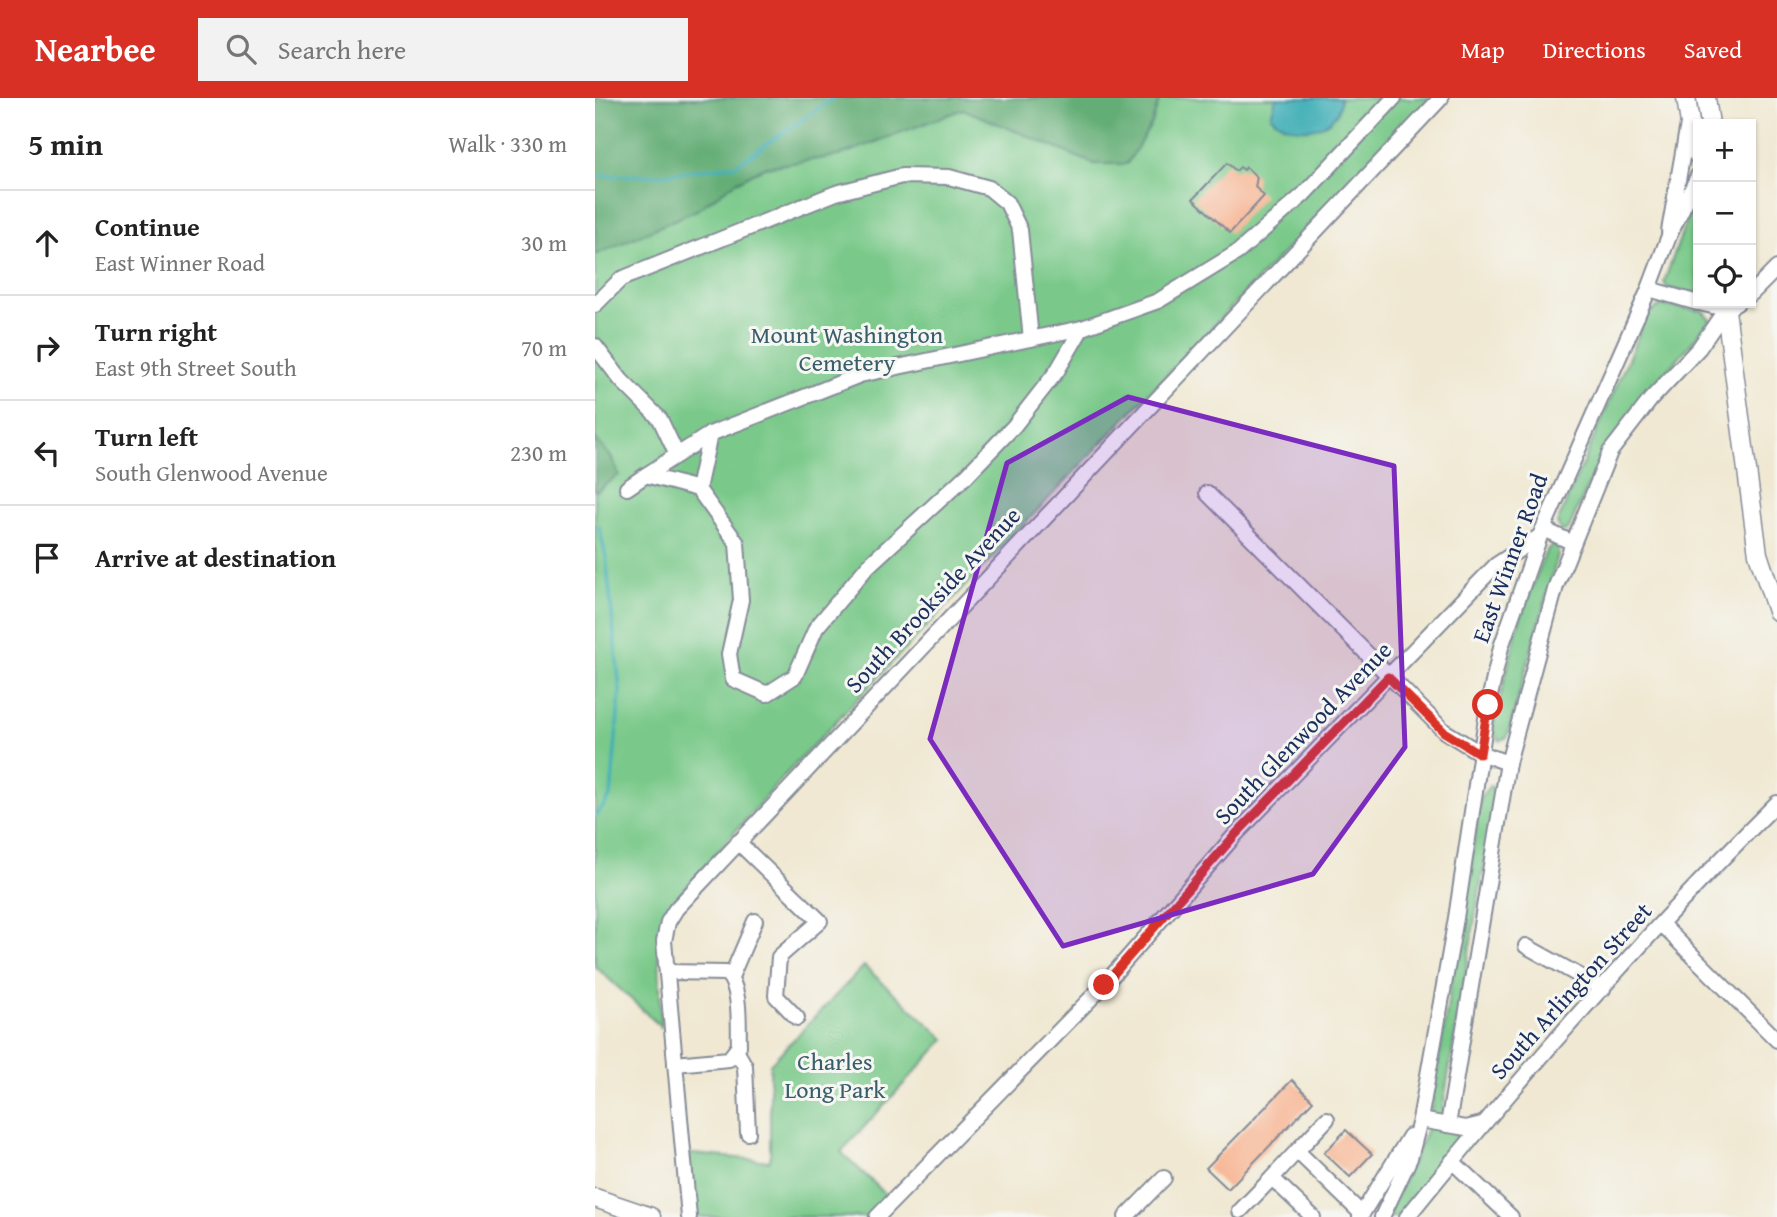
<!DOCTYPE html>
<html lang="en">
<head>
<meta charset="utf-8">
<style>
  :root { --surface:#fff; --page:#f2f2f2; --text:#222; --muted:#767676; --line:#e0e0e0; --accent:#d93025 }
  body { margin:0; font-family:"Gentium Book Plus",serif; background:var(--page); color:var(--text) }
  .controls { position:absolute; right:21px; top:21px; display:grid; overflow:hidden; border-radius:0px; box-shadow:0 2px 5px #0004 }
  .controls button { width:63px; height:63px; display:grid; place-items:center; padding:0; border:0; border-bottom:2px solid var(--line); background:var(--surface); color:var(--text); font:35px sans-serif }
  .stop { position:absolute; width:21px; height:21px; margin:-16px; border:5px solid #d93025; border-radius:50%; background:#fff }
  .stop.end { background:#d93025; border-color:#fff; box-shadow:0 2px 7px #0008 }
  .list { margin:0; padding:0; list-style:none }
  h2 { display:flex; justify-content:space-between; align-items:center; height:91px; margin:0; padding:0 28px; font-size:30px }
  h2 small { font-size:23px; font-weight:400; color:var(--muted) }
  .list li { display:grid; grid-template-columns:46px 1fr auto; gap:21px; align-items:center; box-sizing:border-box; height:105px; padding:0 28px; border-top:2px solid var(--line) }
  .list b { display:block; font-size:26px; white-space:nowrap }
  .list p { margin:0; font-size:23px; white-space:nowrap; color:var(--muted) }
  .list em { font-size:23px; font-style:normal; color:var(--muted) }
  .icon { flex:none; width:38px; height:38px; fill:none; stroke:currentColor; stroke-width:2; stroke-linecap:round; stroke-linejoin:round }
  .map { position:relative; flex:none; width:1182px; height:1119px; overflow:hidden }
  header { display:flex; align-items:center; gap:42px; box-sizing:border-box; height:98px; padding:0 35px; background:var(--accent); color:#fff }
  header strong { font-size:33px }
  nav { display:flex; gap:38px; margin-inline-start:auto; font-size:24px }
  .search { width:490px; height:63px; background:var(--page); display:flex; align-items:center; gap:18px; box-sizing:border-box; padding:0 24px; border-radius:0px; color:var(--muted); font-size:26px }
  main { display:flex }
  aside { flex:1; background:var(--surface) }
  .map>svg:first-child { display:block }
</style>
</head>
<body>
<header>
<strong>Nearbee</strong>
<div class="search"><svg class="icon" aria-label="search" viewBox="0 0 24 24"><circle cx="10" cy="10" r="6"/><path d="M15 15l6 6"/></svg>Search here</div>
<nav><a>Map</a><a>Directions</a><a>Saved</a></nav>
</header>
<main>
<aside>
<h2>5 min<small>Walk · 330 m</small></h2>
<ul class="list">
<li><svg class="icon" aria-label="ahead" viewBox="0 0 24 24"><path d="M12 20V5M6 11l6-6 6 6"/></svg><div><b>Continue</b><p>East Winner Road</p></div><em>30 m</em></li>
<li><svg class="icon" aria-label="right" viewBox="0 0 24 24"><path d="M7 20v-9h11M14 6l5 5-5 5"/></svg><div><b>Turn right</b><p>East 9th Street South</p></div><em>70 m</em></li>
<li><svg class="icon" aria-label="left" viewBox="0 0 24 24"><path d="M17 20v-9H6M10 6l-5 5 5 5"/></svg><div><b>Turn left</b><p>South Glenwood Avenue</p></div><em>230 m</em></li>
<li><svg class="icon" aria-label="arrive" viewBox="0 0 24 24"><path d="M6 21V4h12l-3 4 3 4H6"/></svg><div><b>Arrive at destination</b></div></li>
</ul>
</aside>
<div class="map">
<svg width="1182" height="1119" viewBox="0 0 1182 1119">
  <rect width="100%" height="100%" fill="#f6f6f2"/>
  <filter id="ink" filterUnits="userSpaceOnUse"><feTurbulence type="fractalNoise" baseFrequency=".0143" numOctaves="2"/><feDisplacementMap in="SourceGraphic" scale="14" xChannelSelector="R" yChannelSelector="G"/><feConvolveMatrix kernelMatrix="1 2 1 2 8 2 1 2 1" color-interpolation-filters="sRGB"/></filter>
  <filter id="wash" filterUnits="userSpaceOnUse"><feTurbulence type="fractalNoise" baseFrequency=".00686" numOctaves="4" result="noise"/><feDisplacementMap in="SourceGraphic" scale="28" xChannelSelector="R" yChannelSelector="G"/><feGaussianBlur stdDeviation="1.57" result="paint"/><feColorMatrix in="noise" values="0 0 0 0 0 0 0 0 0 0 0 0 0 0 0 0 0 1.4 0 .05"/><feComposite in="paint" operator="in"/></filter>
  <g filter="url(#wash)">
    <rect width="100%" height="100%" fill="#f0e8d2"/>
    <!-- green -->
    <g fill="#7ac98a" stroke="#4a7c74" stroke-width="2">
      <path d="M0 0H836L189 678 86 795 70 818 64 855 66 929 0 868Z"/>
      <path d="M1103 105V196L1072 190 1069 184 1097 107Z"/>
      <path d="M1066 207 1108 213 1116 222 1043 307 1006 359 974 430 970 433 965 432 962 425 1052 217Z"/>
      <path d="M958 446 963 451V457L914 632 912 639 905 643 897 633 924 524 951 453Z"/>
      <path d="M895 688 901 691V697L846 1020 835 1017 886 698Z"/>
      <path d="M269 868 350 941 246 1054 297 1102 284 1119H105L93 1115 88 1055 175 1063V966Z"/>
      <path d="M833 1029 860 1034 864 1041 806 1119H792Z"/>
    </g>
    <!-- forest -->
    <g fill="#63ad76" stroke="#3f6e6a" stroke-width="2">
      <path d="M0 0H565L557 25 532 66H499L368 11 243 58 170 69 141 84 102 112 0 157Z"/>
      <path d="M0 340 17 360 24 377 0 394Z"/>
    </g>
    <!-- water -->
    <path fill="#3cadb6" stroke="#2c6e8a" stroke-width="2" d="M681 0H745C746 35 696 40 676 18Z"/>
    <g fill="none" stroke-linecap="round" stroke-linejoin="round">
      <!-- stream -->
      <g stroke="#3cadb6" stroke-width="3.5">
        <path d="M0 78 62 77 141 67 239 0"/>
        <path d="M0 719 16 697 25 593 11 459 4 428"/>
      </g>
    </g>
    <g id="blocks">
      <!-- building -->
      <g fill="#f8b18d">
        <path d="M632 65 641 73 645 69 649 72 651 69 662 79 660 89 669 98 635 135 598 101Z"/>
        <path d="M697 982 718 1003 633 1091 611 1070Z"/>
        <path d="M751 1032 777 1056 755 1079 729 1055Z"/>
      </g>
    </g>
  </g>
  <g filter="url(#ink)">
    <use href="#blocks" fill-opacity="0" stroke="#868c98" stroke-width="2"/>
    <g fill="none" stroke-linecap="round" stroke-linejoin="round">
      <defs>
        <g id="minor">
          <path d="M1074 133 1093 26"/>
          <path d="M1054 191 1103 205"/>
          <path d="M1156 196 1182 170"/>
          <path d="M1104 205 1131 211 1142 205"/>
          <path d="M0 207 26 181 241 95 307 78 354 79 394 90 412 105 425 132 436 241"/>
          <path d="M0 248 26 282 65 321 82 357"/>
          <path d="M51 377 115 336"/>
          <path d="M32 390 51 377 103 391 115 336 265 277 487 230 563 203 643 154 708 97 799 0"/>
          <path d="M103 391 142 445 146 502 134 556 138 581 172 596 200 578 221 530 273 468 372 377 419 328 462 273 487 230"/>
          <path d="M612 395 849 633 885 655 913 665"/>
          <path d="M948 431 976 444"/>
          <path d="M143 744 225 823 184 859 181 898 202 920"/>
          <path d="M1067 827 1182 942"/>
          <path d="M931 848 1008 891"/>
          <path d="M72 874 131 875C147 889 143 928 144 948L134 961 80 966"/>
          <path d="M136 879 160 823"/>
          <path d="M142 954 150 968 153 1035"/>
          <path d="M825 1022 871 1030 887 1026"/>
          <path d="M853 1027 913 665 961 488 1015 354 1056 301 1104 250 1131 211"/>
          <path d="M702 1053 732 1021"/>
          <path d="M857 1063 916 1119"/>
          <path d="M645 1113 677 1080"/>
          <path d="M94 1119 69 843 73 824 81 811 846 0"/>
          <path d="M282 1119 509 887 641 736 901 467 945 438"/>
          <path d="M531 1119 569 1080"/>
          <path d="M718 1119 677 1080 702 1053 767 1116"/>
          <path d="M765 1119 815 1038"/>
          <path d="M787 1119 815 1060 825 1022 861 820 893 607 906 549 945 438 1054 191 1074 138 1103 78"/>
          <path d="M812 1119C928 976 1051 835 1182 705"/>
        </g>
        <g id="major">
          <path d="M1091 0 1099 50 1103 57"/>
          <path d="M1111 0 1115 26"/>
          <path d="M1130 205 1163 456 1182 513"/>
          <path d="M0 1100 56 1119"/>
        </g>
      </defs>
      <!-- minor casing -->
      <use href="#minor" stroke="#868c98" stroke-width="18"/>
      <!-- major casing -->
      <use href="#major" stroke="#868c98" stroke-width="21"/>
      <!-- minor -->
      <use href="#minor" stroke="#fff" stroke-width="14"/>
      <!-- major -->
      <use href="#major" stroke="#fff" stroke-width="18"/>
    </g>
  </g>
  <g fill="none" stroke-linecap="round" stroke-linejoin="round" filter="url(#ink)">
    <!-- route -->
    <path stroke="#d93025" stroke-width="9" d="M509 887 641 736 793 579 849 634 885 656 893 607"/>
  </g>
  <!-- marked area -->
  <path fill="#7b2cbf" fill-opacity="0.2" stroke="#7b2cbf" stroke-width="5" stroke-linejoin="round" d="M533 299 799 368 810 649 718 776 468 848 335 641 412 365Z"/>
  <g text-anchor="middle" stroke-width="6" stroke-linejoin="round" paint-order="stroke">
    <!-- park labels -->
    <g font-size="24" fill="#385d6b" stroke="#f6f6f2">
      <text x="252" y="245">Mount Washington<tspan x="252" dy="28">Cemetery</tspan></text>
      <text x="240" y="972">Charles<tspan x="240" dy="28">Long Park</tspan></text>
    </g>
    <!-- street labels -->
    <g font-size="24" fill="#1b2f5e" stroke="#f6f6f2">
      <text transform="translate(915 460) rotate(-70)" y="8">East Winner Road</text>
      <text transform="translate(338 502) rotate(-47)" y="8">South Brookside Avenue</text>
      <text transform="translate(708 635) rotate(-46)" y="8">South Glenwood Avenue</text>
      <text transform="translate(976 893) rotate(-48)" y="8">South Arlington Street</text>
    </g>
  </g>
</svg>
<div class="controls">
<button>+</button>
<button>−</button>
<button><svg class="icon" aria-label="locate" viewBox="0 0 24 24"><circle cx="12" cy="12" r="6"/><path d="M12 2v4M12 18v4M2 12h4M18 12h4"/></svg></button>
</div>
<div class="stop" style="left:893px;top:607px"></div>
<div class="stop end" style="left:509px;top:887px"></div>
</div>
</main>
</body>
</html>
